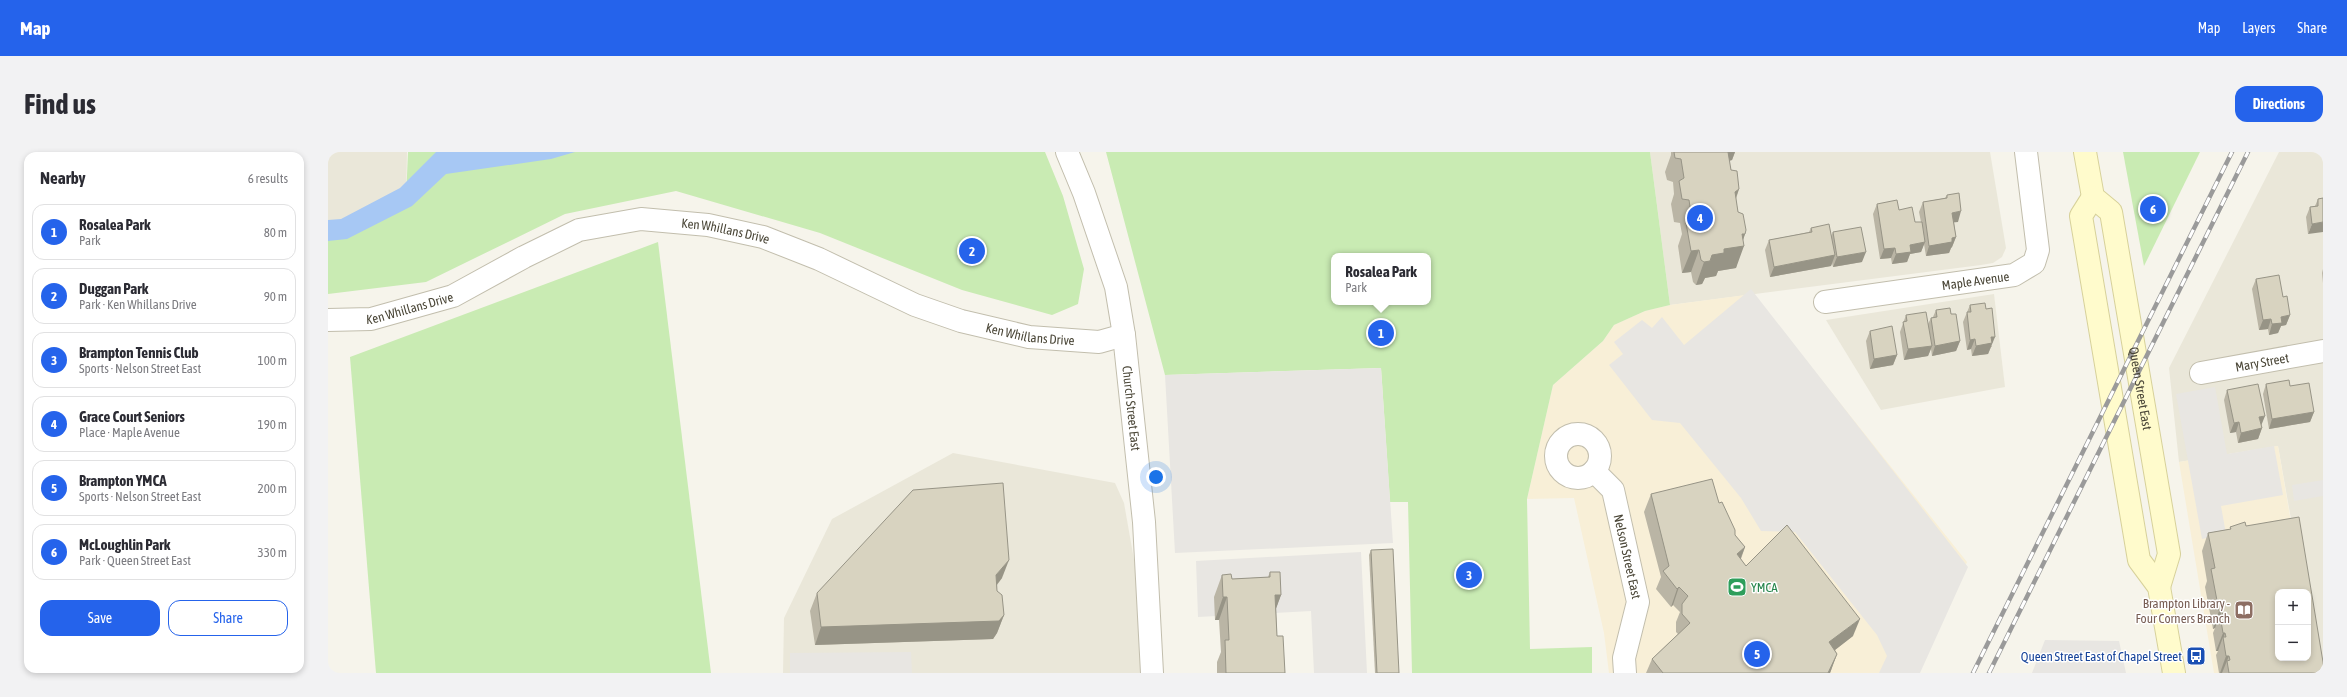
<!DOCTYPE html>
<html lang="en">
<head>
<meta charset="utf-8">
<style>
  :root { --surface:#fff; --page:#f2f2f3; --text:#2b2b33; --muted:#7c7c81; --line:#e1e1e2; --accent:#2563eb }
  body { margin:0; font-family:"Asap Condensed",sans-serif; background:var(--page); color:var(--text) }
  .controls { position:absolute; right:12px; bottom:12px; display:grid; overflow:hidden; border-radius:8px; box-shadow:0 2px 6px #0003 }
  .controls button { width:36px; height:36px; display:grid; place-items:center; padding:0; border:0; border-bottom:1px solid var(--line); background:var(--surface); color:var(--text); font:20px sans-serif }
  .you { position:absolute; left:828px; top:325px; width:14px; height:14px; margin:-10px; border:3px solid #fff; border-radius:50%; background:#1a73e8; box-shadow:0 0 0 6px #1a73e833 }
  .badge { display:grid; place-items:center; width:26px; height:26px; border-radius:50%; background:var(--accent); color:#fff; font-size:13px; font-weight:700 }
  .pin { position:absolute; translate:-50% -50%; border:2px solid #fff; box-shadow:0 1px 4px #0006 }
  .popup { position:absolute; left:1003px; top:101px; width:100px; height:52px; box-sizing:border-box; display:grid; place-content:center; border-radius:8px; background:var(--surface); filter:drop-shadow(0 1px 3px #0005); font-size:13px; white-space:nowrap; color:var(--muted) }
  .popup b { font-size:15px; color:var(--text) }
  .popup::after { content:''; position:absolute; left:50%; top:100%; margin-left:-8px; border:8px solid transparent; border-top-color:var(--surface) }
  .list { margin:0; padding:0; list-style:none }
  h2 { display:flex; justify-content:space-between; align-items:center; height:52px; margin:0; padding:0 16px; font-size:17px }
  h2 small { font-size:13px; font-weight:400; color:var(--muted) }
  .list li { display:grid; grid-template-columns:26px 1fr auto; gap:12px; align-items:center; box-sizing:border-box; height:56px; margin:0 8px 8px; padding:0 8px; border:1px solid var(--line); border-radius:12px }
  .list b { display:block; font-size:15px; white-space:nowrap }
  .list p { margin:0; font-size:13px; white-space:nowrap; color:var(--muted) }
  .list em { font-size:13px; font-style:normal; color:var(--muted) }
  .actions { display:flex; gap:8px; padding:12px 16px }
  .actions a { flex:1; padding:9px 0; border:1px solid var(--accent); border-radius:12px; text-align:center; font-size:14px; color:var(--accent) }
  .actions .main { background:var(--accent); color:#fff }
  .map { position:relative; flex:none; width:1995px; height:521px; overflow:hidden; border-radius:12px }
  header { display:flex; align-items:center; gap:24px; box-sizing:border-box; height:56px; padding:0 20px; background:var(--accent); color:#fff }
  header strong { font-size:19px }
  nav { display:flex; gap:22px; margin-inline-start:auto; font-size:14px }
  .intro { display:flex; align-items:center; justify-content:space-between; box-sizing:border-box; height:96px; padding:0 24px }
  h1 { margin:0; font-size:28px }
  .button { padding:10px 18px; border-radius:12px; background:var(--accent); color:#fff; font-size:14px; font-weight:700 }
  main { display:flex; gap:24px; padding:0 24px }
  aside { flex:1; background:var(--surface); border-radius:12px; box-shadow:0 2px 6px #0003 }
  .map>svg:first-child { display:block }
</style>
</head>
<body>
<header>
<strong>Map</strong>
<nav><a>Map</a><a>Layers</a><a>Share</a></nav>
</header>
<div class="intro"><h1>Find us</h1><a class="button">Directions</a></div>
<main>
<aside>
<h2>Nearby<small>6 results</small></h2>
<ul class="list">
<li><span class="badge">1</span><div><b>Rosalea Park</b><p>Park</p></div><em>80 m</em></li>
<li><span class="badge">2</span><div><b>Duggan Park</b><p>Park · Ken Whillans Drive</p></div><em>90 m</em></li>
<li><span class="badge">3</span><div><b>Brampton Tennis Club</b><p>Sports · Nelson Street East</p></div><em>100 m</em></li>
<li><span class="badge">4</span><div><b>Grace Court Seniors</b><p>Place · Maple Avenue</p></div><em>190 m</em></li>
<li><span class="badge">5</span><div><b>Brampton YMCA</b><p>Sports · Nelson Street East</p></div><em>200 m</em></li>
<li><span class="badge">6</span><div><b>McLoughlin Park</b><p>Park · Queen Street East</p></div><em>330 m</em></li>
</ul>
<div class="actions"><a class="main">Save</a><a>Share</a></div>
</aside>
<div class="map">
<svg width="1995" height="521" viewBox="0 0 1995 521">
  <rect width="100%" height="100%" fill="#f6f4eb"/>
  <!-- residential -->
  <g fill="#eae7d9">
    <path d="M0 0H79L78 47 0 81Z"/>
    <path d="M1322 0H1662L1678 96 1674 105 1665 111 1653 113 1342 153Z"/>
    <path d="M1951 0H1995V521L1980 440H1976L1950 294 1851 310 1841 216Z"/>
    <path d="M1666 142 1677 235 1553 258 1498 168Z"/>
    <path d="M625 301 787 331 796 351 826 521H455L456 466 504 367Z"/>
  </g>
  <!-- commercial -->
  <g fill="#f8efd7">
    <path d="M1425 142 1639 410 1590 521H1281L1276 481 1246 346 1199 347 1225 233 1275 189 1286 173 1317 159 1342 153Z"/>
    <path d="M1950 294 1975 440H1950V506H1980L1989 521H1886L1851 310Z"/>
  </g>
  <!-- green -->
  <g fill="#c9ebb3" fill-rule="evenodd">
    <path d="M80 0H717L735 44 756 117 750 152 724 163 634 138 492 81 348 39 237 62 98 130 0 142V81L78 47Z"/>
    <path d="M778 0H1322L1342 153 1317 159 1286 173 1275 189 1225 233 1199 347 1202 497 1264 495V521H1084L1080 350H1062L1053 216 837 223ZM1006 104H1100V150H1006Z"/>
    <path d="M1795 0H1872L1816 114Z"/>
    <path d="M330 90 383 521H48L22 205Z"/>
  </g>
  <!-- parking -->
  <g fill="#e8e6e2">
    <path d="M1423 137 1640 415 1592 521H1551L1559 504 1549 483 1467 380 1433 379 1413 346 1352 271 1324 268 1281 213 1295 202 1286 190 1314 168 1324 176 1334 165 1356 193Z"/>
    <path d="M1053 216 1065 391 847 401 837 223Z"/>
    <path d="M1887 235 1899 302 1946 294 1955 343 1893 354 1898 382 1874 387 1848 242Z"/>
    <path d="M1995 328V344L1966 349 1964 333Z"/>
    <path d="M1033 400 1039 521H986L983 459 870 465 868 409Z"/>
    <path d="M1717 488 1791 489 1798 521H1704Z"/>
    <path d="M583 500 584 521H462V501Z"/>
  </g>
  <!-- water -->
  <path fill="#a7c8f4" d="M108 0H247L223 7 118 22 84 54 19 87 0 89V68L13 67 72 36Z"/>
  <g fill="none" stroke-linecap="round" stroke-linejoin="round">
    <defs>
      <g id="minor">
        <path id="s1" d="M739 0 756 41 788 135 796 183 816 370 824 521"/>
        <path id="s2" d="M1497 150 1686 123 1706 111 1710 98 1698 0"/>
        <path id="s3" d="M0 168 43 167 125 144 196 105 251 78 313 67 380 73 435 85 491 107 587 153 633 169 701 185 771 190 796 183"/>
        <path id="s4" d="M1873 221 1995 199"/>
        <circle cx="1250" cy="304" r="22"/>
        <path id="s5" d="M1266 319 1285 338 1310 450 1296 506 1297 521"/>
      </g>
      <g id="secondary">
        <path id="s6" d="M1757 0 1765 45 1783 60 1841 402 1831 435"/>
        <path d="M1765 45 1753 64 1811 408 1831 435 1846 521"/>
      </g>
    </defs>
    <!-- minor casing -->
    <use href="#minor" stroke="#c2bead" stroke-width="24"/>
    <!-- secondary casing -->
    <use href="#secondary" stroke="#d7d19a" stroke-width="24"/>
    <!-- minor -->
    <use href="#minor" stroke="#fff" stroke-width="22"/>
    <!-- secondary -->
    <use href="#secondary" stroke="#fffbcc" stroke-width="22"/>
    <defs>
      <g id="rail">
        <path d="M1645 521 1904 0"/>
        <path d="M1661 521 1920 0"/>
      </g>
    </defs>
    <!-- rail casing -->
    <use href="#rail" stroke="#9a9a9a" stroke-width="4.5"/>
    <!-- rail -->
    <use href="#rail" stroke="#fff" stroke-width="3" stroke-dasharray="9" stroke-linecap="butt"/>
  </g>
  <!-- wall -->
  <g fill="#bab5a5">
    <path d="M1343 0H1407L1404 8 1401 9 1403 18 1411 37 1408 47 1410 60 1417 82 1415 88 1408 116 1390 119 1388 124 1377 126 1374 132 1368 133 1365 130 1363 120 1354 121 1350 94 1354 82 1352 71 1346 70 1343 52 1346 42 1345 30 1339 28 1337 20 1343 3Z"/>
    <path d="M1619 43 1630 70H1626L1628 85 1624 95 1623 96 1621 101 1598 104 1596 92 1593 100 1582 102 1579 110 1564 112 1563 106 1552 107 1545 62 1549 52 1571 58 1587 70H1593L1591 60 1595 50 1617 46Z"/>
    <path d="M1995 46 1980 82 1978 65 1982 55 1987 54 1990 47Z"/>
    <path d="M1483 76 1503 84 1505 80 1534 110 1505 115 1504 111 1503 114 1442 125 1437 98 1441 88 1481 80Z"/>
    <path d="M1995 117V131L1994 121Z"/>
    <path d="M1928 127 1955 145 1962 163 1958 173 1953 174 1950 181 1941 183 1940 177 1931 178 1924 137Z"/>
    <path d="M1642 153 1664 195H1663L1660 202 1644 204 1643 197 1639 198 1635 170Z"/>
    <path d="M1608 158 1623 162 1632 189 1628 199 1604 204 1603 197 1600 204 1576 208 1572 180 1578 163 1600 172 1603 166 1605 165Z"/>
    <path d="M1542 179 1569 203 1565 213 1542 217 1538 189Z"/>
    <path d="M1938 232 1962 234 1986 260 1982 270 1941 277 1935 242Z"/>
    <path d="M1899 238 1933 274 1934 276 1930 287 1910 291 1908 280 1902 281 1896 248Z"/>
    <path d="M1323 342 1391 351 1407 383 1417 395 1413 407 1418 414 1525 484 1507 498 1509 502 1502 521H1318L1324 507 1350 482 1348 480V470L1352 460 1345 453 1343 455 1328 437 1333 425 1316 360Z"/>
    <path d="M1918 374 1995 521H1891L1888 503 1890 499H1888L1885 481 1887 476 1885 477 1877 435 1879 429 1874 399 1880 381 1902 377V375Z"/>
    <path d="M1043 398 1071 521H1047L1041 403Z"/>
    <path d="M942 420 953 443 948 456 949 484 957 521H889V510L893 500 891 468H887L886 445 894 423 904 427 940 425Z"/>
    <path d="M674 426 669 433V439L676 463 669 481 665 487 487 493 482 459 489 441Z"/>
  </g>
  <!-- shaded-wall -->
  <g fill="#979486">
    <path d="M1397 0H1407L1404 8 1400 9Z"/>
    <path d="M1411 37 1403 59 1407 40Z"/>
    <path d="M1633 59 1630 70 1620 71 1624 61Z"/>
    <path d="M1995 70V80L1980 82 1984 72Z"/>
    <path d="M1414 82H1417L1413 94H1416L1408 116 1390 119 1388 124 1377 126 1374 132 1368 133 1376 110 1384 103 1396 97Z"/>
    <path d="M1628 85 1624 95 1623 96 1621 101 1598 104 1601 94 1624 86Z"/>
    <path d="M1597 90 1593 100 1582 102 1579 110 1564 112 1568 102 1582 93Z"/>
    <path d="M1567 96 1563 106 1552 107 1556 97Z"/>
    <path d="M1371 98 1363 120 1354 121 1363 99Z"/>
    <path d="M1538 100 1534 110 1505 115 1509 105Z"/>
    <path d="M1507 103 1503 114 1442 125 1446 115Z"/>
    <path d="M1962 163 1958 173 1953 174 1950 181 1941 183 1944 172 1953 165Z"/>
    <path d="M1943 167 1940 177 1931 178 1935 168Z"/>
    <path d="M1663 185H1667L1660 202 1644 204 1648 194Z"/>
    <path d="M1647 187 1643 197 1639 198 1642 188Z"/>
    <path d="M1632 189 1628 199 1604 204 1607 194Z"/>
    <path d="M1604 194 1600 204 1576 208 1580 197Z"/>
    <path d="M1569 203 1565 213 1542 217 1546 207Z"/>
    <path d="M1986 260 1982 270 1941 277 1944 267Z"/>
    <path d="M1937 264 1933 274 1931 265Z"/>
    <path d="M1911 270 1908 280 1902 281 1906 271Z"/>
    <path d="M1934 276 1930 287 1910 291 1913 281Z"/>
    <path d="M1417 395 1410 413 1409 402Z"/>
    <path d="M681 408 674 426 662 441 668 423Z"/>
    <path d="M1351 435 1345 453 1343 455 1349 437Z"/>
    <path d="M947 443H953L945 465Z"/>
    <path d="M895 445H899L891 468H887Z"/>
    <path d="M1891 459H1894L1887 476 1885 477Z"/>
    <path d="M676 463 669 481 665 487 487 493 493 475Z"/>
    <path d="M1532 467 1525 484 1494 508 1501 490Z"/>
    <path d="M1895 481H1897L1895 487V485L1890 499H1888Z"/>
    <path d="M1509 502 1502 521H1500Z"/>
    <path d="M1898 504H1901L1894 521H1892Z"/>
  </g>
  <!-- building -->
  <g fill="#d8d3c0" stroke="#979486" fill-rule="evenodd">
    <path d="M1346 0H1400L1403 18 1409 19 1411 37 1407 40 1410 60 1415 62 1418 78 1417 82H1414L1416 94 1396 97V101L1384 103 1382 109 1376 110 1373 108 1371 98 1363 99 1358 71 1364 68 1361 48 1354 47 1351 29 1356 26 1353 7 1347 6Z"/>
    <path d="M1631 41 1633 59 1624 61 1628 85 1624 86V90L1601 94 1595 50 1619 46V43Z"/>
    <path d="M1995 46V70L1984 72 1982 55 1990 54V47Z"/>
    <path d="M1569 48 1571 58 1584 55 1587 70H1594L1597 90 1582 93 1583 100 1568 102 1567 96 1556 97 1549 52Z"/>
    <path d="M1501 72 1507 103 1446 115 1441 88 1484 80 1483 76Z"/>
    <path d="M1533 75 1538 100 1509 105 1505 80Z"/>
    <path d="M1951 123 1955 145 1959 144 1962 163 1953 165 1954 171 1944 172 1943 167 1935 168 1928 127Z"/>
    <path d="M1657 151 1658 157 1664 156 1667 185H1663L1664 191 1648 194 1647 187 1642 188 1639 160H1643L1642 153Z"/>
    <path d="M1622 156 1623 162H1628L1632 189 1607 194 1603 166 1609 165 1608 158Z"/>
    <path d="M1598 160 1604 194 1580 197 1575 170 1579 169 1578 163Z"/>
    <path d="M1564 174 1569 203 1546 207 1542 179Z"/>
    <path d="M1961 228 1962 234 1981 231 1986 260 1944 267 1938 232Z"/>
    <path d="M1930 232 1937 264 1931 265 1934 276 1913 281 1911 270 1906 271 1899 238Z"/>
    <path d="M1384 327 1391 351 1394 350 1407 378V383L1417 395 1409 402 1418 414 1459 373 1532 467 1501 490 1509 502 1500 521H1335L1324 507 1362 471 1354 462V452L1360 444 1351 435 1349 437 1335 419 1341 414 1323 342Z"/>
    <path d="M675 331 681 408 668 423 669 439 674 443 676 463 671 469 493 475 489 441 585 338Z"/>
    <path d="M1971 365 1995 510V521H1901L1899 509 1902 508 1901 504H1898L1895 485H1898L1897 481H1895L1892 463H1895L1894 459H1891L1883 417 1887 416 1880 381 1903 377 1902 375 1917 370 1918 374ZM1950 440H1980V506H1950Z"/>
    <path d="M1065 397 1071 521H1049L1043 398Z"/>
    <path d="M942 420H952L953 443H947L949 484H955L957 521H898L897 488H901L899 445H895L894 423 903 422 904 427 942 425Z"/>
  </g>
  <!-- icons -->
  <defs>
    <symbol id="stadium-square" viewBox="-11 -11 22 22"><rect x="-9" y="-9" width="18" height="18" rx="4" fill="#2e9e5b" stroke="#fff"/><path d="M0-5a6.5 5 0 1 0 0 10a6.5 5 0 1 0 0-10ZM-3.5-1.8h7v3.6h-7Z" fill="#fff"/></symbol>
    <symbol id="library-square" viewBox="-11 -11 22 22"><rect x="-9" y="-9" width="18" height="18" rx="4" fill="#8d6e63" stroke="#fff"/><path d="M-6-4Q-3-5.5-.7-3.5V5Q-3 3-6 4ZM6-4Q3-5.5 .7-3.5V5Q3 3 6 4Z" fill="#fff"/></symbol>
    <symbol id="bus-square" viewBox="-11 -11 22 22"><rect x="-9" y="-9" width="18" height="18" rx="4" fill="#1a4fb4" stroke="#fff"/><path d="M-5-6H5V4H4V6H2V4H-2V6H-4V4H-5ZM-3.5-4V0h7V-4ZM-3.5 1.2v1.5H-2V1.2ZM2 1.2v1.5H3.5V1.2Z" fill="#fff"/></symbol>
  </defs>
  <g fill-rule="evenodd">
    <use href="#stadium-square" x="1398" y="424" width="22" height="22"/>
    <use href="#library-square" x="1905" y="447" width="22" height="22"/>
    <use href="#bus-square" x="1857" y="493" width="22" height="22"/>
  </g>
  <g text-anchor="middle" stroke-width="3" stroke-linejoin="round" paint-order="stroke">
    <!-- street labels -->
    <g font-size="13" fill="#4b4738" stroke="#fff">
      <text dy="5" stroke="none"><textPath href="#s3" startOffset="419">Ken Whillans Drive</textPath></text>
      <text dy="5" stroke="none"><textPath href="#s2" startOffset="152">Maple Avenue</textPath></text>
      <text dy="5" stroke="none"><textPath href="#s3" startOffset="83">Ken Whillans Drive</textPath></text>
      <text dy="5" stroke="none"><textPath href="#s3" startOffset="743">Ken Whillans Drive</textPath></text>
      <text dy="5" stroke="none"><textPath href="#s4" startOffset="62">Mary Street</textPath></text>
      <text dy="5" stroke="none"><textPath href="#s6" startOffset="248">Queen Street East</textPath></text>
      <text dy="5" stroke="none"><textPath href="#s1" startOffset="266">Church Street East</textPath></text>
      <text dy="5" stroke="none"><textPath href="#s5" startOffset="95">Nelson Street East</textPath></text>
    </g>
    <!-- leisure labels -->
    <g font-size="13" fill="#27864d" stroke="#fff" text-anchor="start">
      <text x="1423" y="440">YMCA</text>
    </g>
    <!-- education labels -->
    <g font-size="13" fill="#785e54" stroke="#fff" text-anchor="end">
      <text x="1902" y="456">Brampton Library -<tspan x="1902" dy="15">Four Corners Branch</tspan></text>
    </g>
    <!-- transit labels -->
    <g font-size="13" fill="#164399" stroke="#fff" text-anchor="end">
      <text x="1854" y="509">Queen Street East of Chapel Street</text>
    </g>
  </g>
</svg>
<div class="controls">
<button>+</button>
<button>−</button>
</div>
<div class="you"></div>
<div class="pin badge" style="left:1053px;top:181px">1</div>
<div class="popup"><b>Rosalea Park</b>Park</div>
<div class="pin badge" style="left:644px;top:99px">2</div>
<div class="pin badge" style="left:1141px;top:423px">3</div>
<div class="pin badge" style="left:1372px;top:66px">4</div>
<div class="pin badge" style="left:1429px;top:502px">5</div>
<div class="pin badge" style="left:1825px;top:57px">6</div>
</div>
</main>
</body>
</html>
